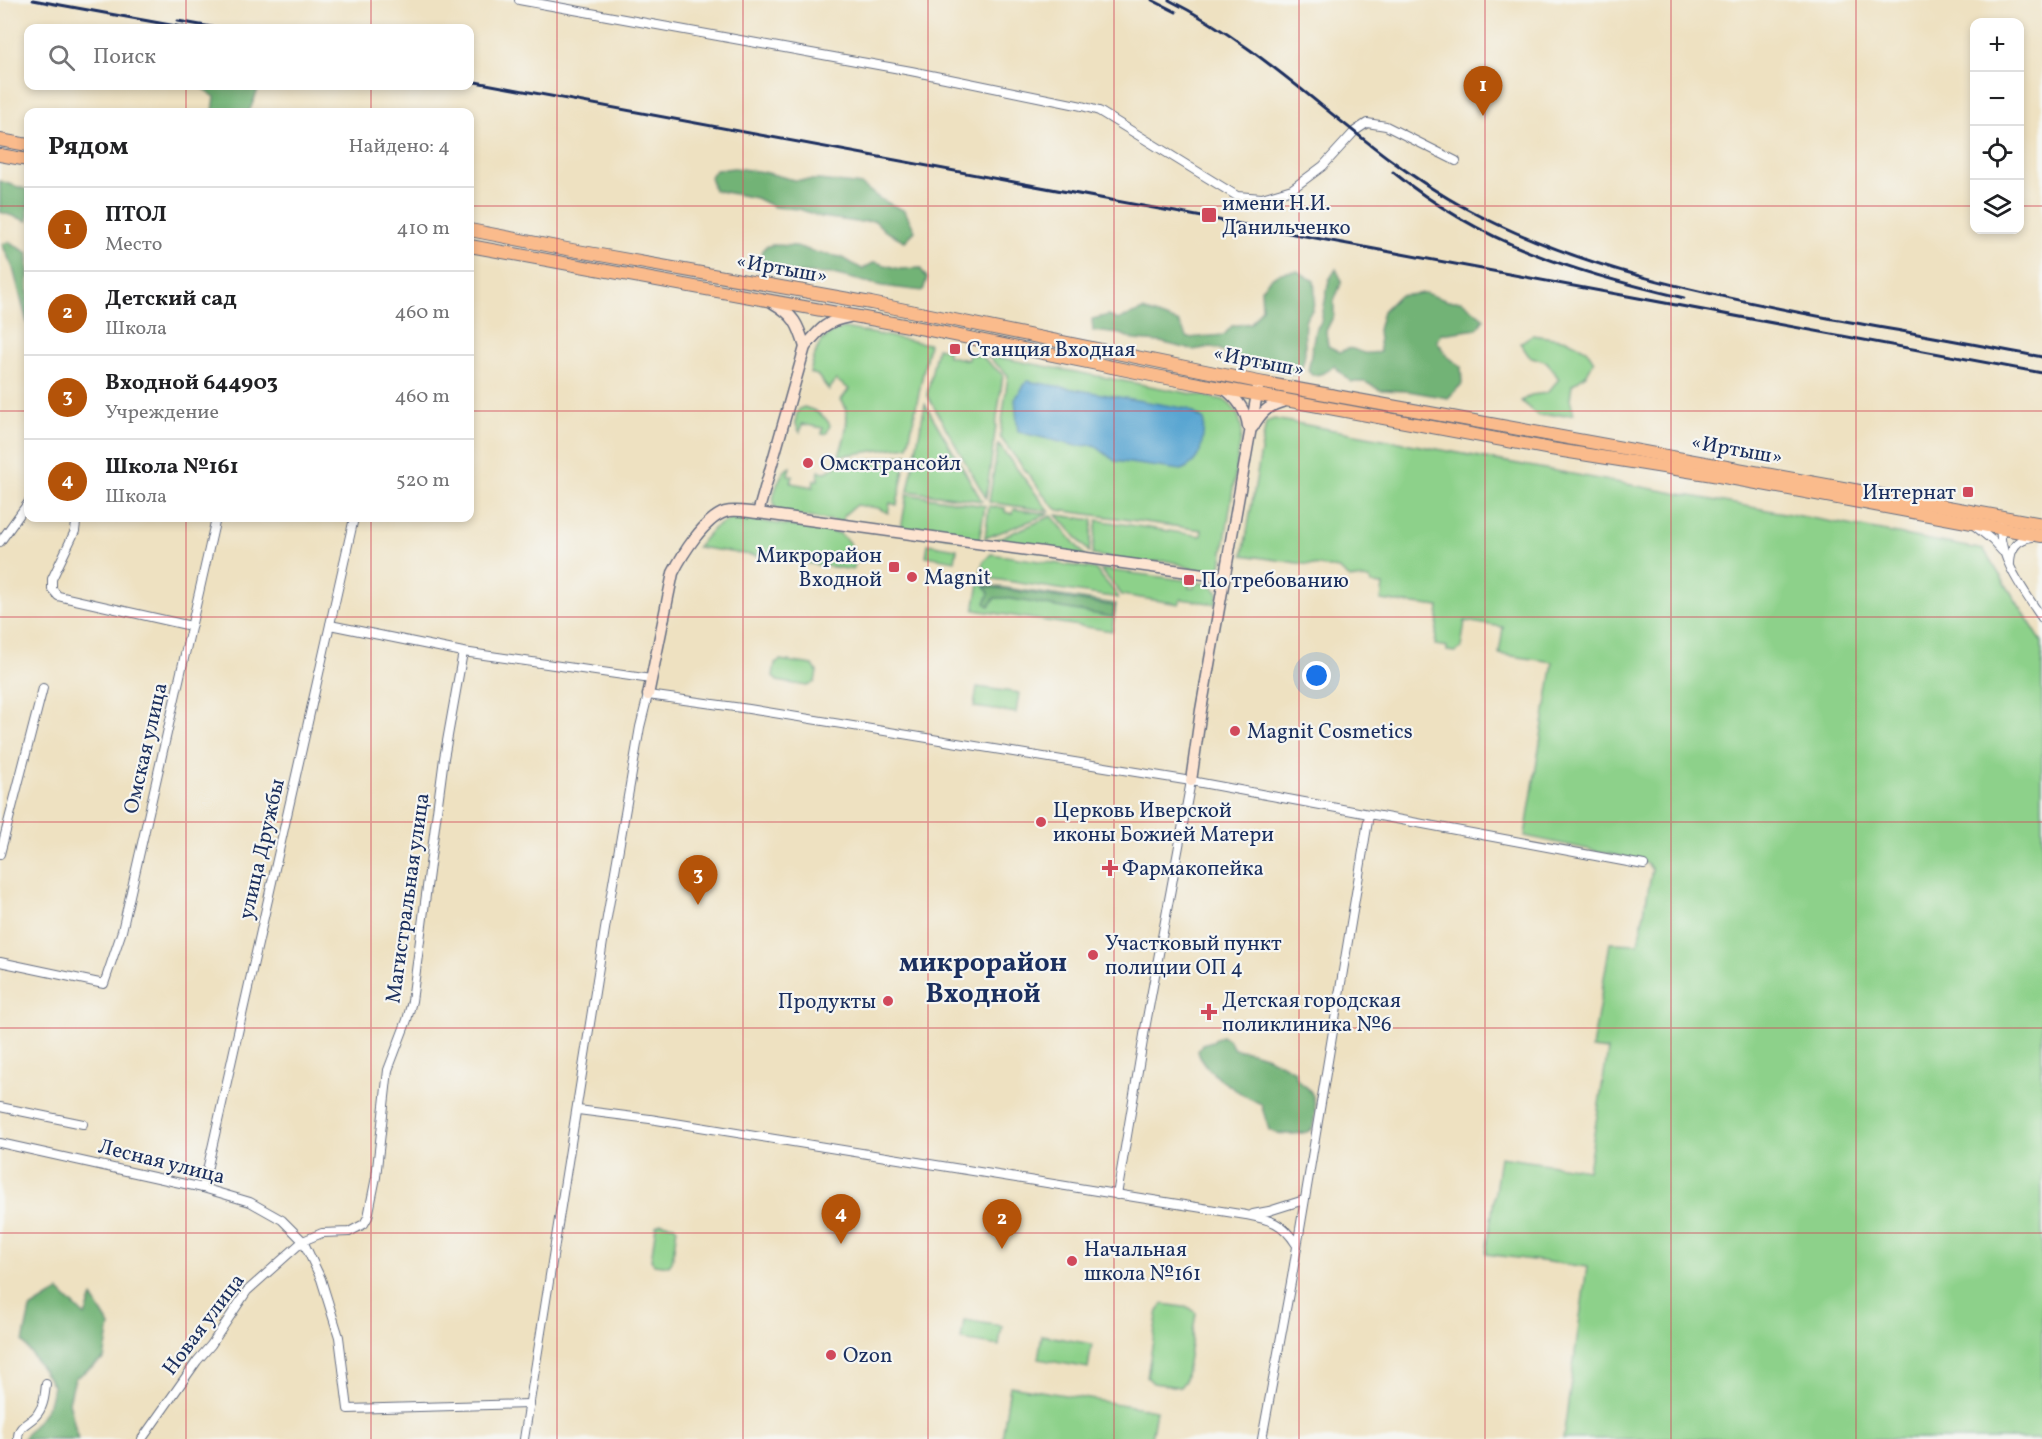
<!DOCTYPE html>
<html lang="ru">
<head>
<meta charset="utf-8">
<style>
  :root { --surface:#fff; --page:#f6f6f6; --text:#202124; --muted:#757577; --line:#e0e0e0; --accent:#b45309 }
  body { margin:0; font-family:Vollkorn,serif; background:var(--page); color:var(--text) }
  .controls { position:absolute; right:18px; top:18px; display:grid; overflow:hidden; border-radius:12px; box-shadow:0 3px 9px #0003 }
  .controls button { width:54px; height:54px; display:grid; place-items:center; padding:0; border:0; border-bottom:2px solid var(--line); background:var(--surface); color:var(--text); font:30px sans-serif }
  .you { position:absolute; left:1317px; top:676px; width:21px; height:21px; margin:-15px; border:4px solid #fff; border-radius:50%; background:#1a73e8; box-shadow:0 0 0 9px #1a73e833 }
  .badge { display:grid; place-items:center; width:39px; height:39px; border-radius:50%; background:var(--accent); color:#fff; font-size:20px; font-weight:700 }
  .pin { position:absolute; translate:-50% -50px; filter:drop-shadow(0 2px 3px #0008) }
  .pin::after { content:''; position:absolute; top:32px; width:21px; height:18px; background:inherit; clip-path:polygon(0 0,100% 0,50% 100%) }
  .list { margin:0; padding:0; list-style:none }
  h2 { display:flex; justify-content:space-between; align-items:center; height:78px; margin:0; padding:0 24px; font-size:26px }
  h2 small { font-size:20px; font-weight:400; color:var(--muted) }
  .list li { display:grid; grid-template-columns:39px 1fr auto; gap:18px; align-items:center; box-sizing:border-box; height:84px; padding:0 24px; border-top:2px solid var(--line) }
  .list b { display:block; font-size:22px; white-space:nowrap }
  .list p { margin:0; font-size:20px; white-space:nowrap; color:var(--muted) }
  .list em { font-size:20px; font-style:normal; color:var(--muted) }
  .icon { flex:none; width:33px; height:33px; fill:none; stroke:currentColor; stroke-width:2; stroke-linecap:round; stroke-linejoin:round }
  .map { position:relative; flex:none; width:2042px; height:1439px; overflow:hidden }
  .search { position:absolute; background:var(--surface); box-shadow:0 3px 9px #0003; left:24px; top:24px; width:450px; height:66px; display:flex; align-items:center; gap:15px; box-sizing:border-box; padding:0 21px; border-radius:12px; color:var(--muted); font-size:22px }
  .panel { position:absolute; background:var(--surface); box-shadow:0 3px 9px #0003; left:24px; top:108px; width:450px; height:414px; border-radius:12px }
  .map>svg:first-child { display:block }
</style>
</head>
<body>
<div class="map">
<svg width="2042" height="1439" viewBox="0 0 2042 1439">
  <rect width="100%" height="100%" fill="#f6f6f2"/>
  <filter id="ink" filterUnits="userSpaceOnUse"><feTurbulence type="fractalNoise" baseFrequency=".0167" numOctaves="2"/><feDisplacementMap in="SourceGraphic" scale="12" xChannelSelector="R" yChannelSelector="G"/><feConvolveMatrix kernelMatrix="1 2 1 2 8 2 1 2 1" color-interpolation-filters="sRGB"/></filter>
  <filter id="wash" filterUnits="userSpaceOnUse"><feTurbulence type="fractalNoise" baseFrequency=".008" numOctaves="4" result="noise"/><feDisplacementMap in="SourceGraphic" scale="24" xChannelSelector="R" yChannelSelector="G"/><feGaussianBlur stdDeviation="1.35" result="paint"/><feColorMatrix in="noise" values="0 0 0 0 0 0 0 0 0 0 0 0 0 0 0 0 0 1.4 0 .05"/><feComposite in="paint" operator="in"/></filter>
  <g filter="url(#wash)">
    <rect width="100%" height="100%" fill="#eee1c1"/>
    <!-- green -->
    <g fill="#8dd18a" stroke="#548074" stroke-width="1.5">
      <path d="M844 328 929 344 908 446 839 456C844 441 853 412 841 400L849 389 836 380 829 390 817 375 810 373C815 350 819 335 844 328Z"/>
      <path d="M1532 335 1568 340 1586 349 1594 361 1587 374 1572 385 1570 399 1574 414 1538 416 1521 401 1531 395 1547 393 1559 379 1547 362 1529 356 1520 343Z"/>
      <path d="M937 348 948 350V356L968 360 969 354 981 356 1003 375 986 498 927 395Z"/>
      <path d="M986 355 1224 400C1236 408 1240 416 1242 431L1221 566C1200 579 1188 564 1167 561 1159 561 1152 562 1144 563 1127 563 1109 557 1092 555L1097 520 1201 536 1202 530 1058 510 1050 503 1000 437 1008 375Z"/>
      <path d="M925 404 982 501 908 491Z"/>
      <path d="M804 407C815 410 825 416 830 425L827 433 822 434 823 428 802 424 800 432C794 425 795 416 799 409Z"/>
      <path d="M1274 419 1984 550 2042 642V1439H1563L1587 1267 1486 1254 1500 1157 1588 1170 1608 1050 1592 1048 1610 943 1638 944 1652 870 1648 864 1634 859 1525 836 1553 662 1499 654 1503 627 1465 621 1461 648 1456 652 1447 651V647L1435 645 1439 607 1381 600 1383 585 1372 584 1369 579 1350 578 1339 569 1243 555 1266 422Z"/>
      <path d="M998 444 1049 511 989 502Z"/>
      <path d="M907 454 897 505 890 503 888 513 878 508 856 505 844 515 841 522 780 513C778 510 775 509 774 505 771 496 781 470 790 467L788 475 793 476 791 483 813 487 814 480H818L819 471 826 472 838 465Z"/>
      <path d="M907 494 985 506 979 541 901 529Z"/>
      <path d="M989 506 1005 508V512L1013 514 1014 509 1049 514 985 538Z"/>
      <path d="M1057 515 1093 520 1089 552Z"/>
      <path d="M1052 516 1086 557 988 543Z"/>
      <path d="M733 517 839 533C851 542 860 556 853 570L697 547 714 528Z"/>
      <path d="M928 544 957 549 955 561 926 556Z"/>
      <path d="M991 554 1095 569 1118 596V598L980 577 983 562Z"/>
      <path d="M1100 569 1184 580 1189 582V588H1194L1195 583H1209L1218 593 1216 604 1181 599 1179 604 1122 595Z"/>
      <path d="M979 584 1116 604 1112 631 974 610Z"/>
      <path d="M780 660 813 665 817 672 815 682 807 686 777 681 773 676 775 663Z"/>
      <path d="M977 687 1019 693 1016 713 974 707Z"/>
      <path d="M661 1223 674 1225 677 1228 672 1262 669 1266 654 1264 651 1260 656 1226Z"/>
      <path d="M1163 1304 1190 1308 1196 1313 1185 1381 1180 1387 1153 1383 1147 1377 1158 1310Z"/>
      <path d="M964 1320 1002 1326 999 1346 961 1340Z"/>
      <path d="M1042 1335 1092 1344 1088 1368 1038 1359Z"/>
      <path d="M1010 1386 1156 1410 1151 1439H1002Z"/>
    </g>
    <!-- forest -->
    <g fill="#72b376" stroke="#46716a" stroke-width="1.5">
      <path d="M199 86H254L258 90 249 112H213L215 97Z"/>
      <path d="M734 168 764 172 794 180H819L862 185 880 199 905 211 915 231 905 241 885 231 875 221 857 222 821 217 799 209 774 207 756 198 714 190 710 177 716 170Z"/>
      <path d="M0 181 28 190V221L0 212Z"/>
      <path d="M9 242 28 253V326L13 268 2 244Z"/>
      <path d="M772 245 796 246 818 253 841 257 862 269 875 262 899 269 920 268 927 278 923 291 882 286 833 274 793 273 762 261V251L765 247Z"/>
      <path d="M1336 269 1342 281 1334 301V315L1326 331 1328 346 1340 352C1354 345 1352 350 1364 353 1369 354 1376 352 1380 352L1378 330 1383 311 1398 296 1425 293 1448 301H1462L1484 319 1477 329 1441 334 1437 341 1446 355 1461 367 1462 384 1448 398 1408 391 1380 390 1365 382H1351L1334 366C1327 372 1322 375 1312 375L1308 371 1315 331 1321 322 1329 280Z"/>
      <path d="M1297 271 1314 281C1315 291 1316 301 1312 310 1310 313 1308 315 1306 318 1301 334 1310 352 1300 371L1294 374 1233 359 1219 349 1211 347 1193 350 1160 342 1134 340 1121 334 1093 331 1092 319 1109 315 1117 320 1143 310 1178 322 1188 338 1224 335 1232 326 1251 323 1262 308 1261 289C1273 274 1278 272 1297 271Z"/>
      <path d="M985 586 1114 606 1113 617 1006 598H995L989 606 985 603 989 593Z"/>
      <path d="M1222 1036 1228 1039 1234 1049 1252 1052 1268 1057 1295 1071C1296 1080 1299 1081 1305 1086 1316 1093 1316 1110 1314 1121 1313 1129 1310 1132 1302 1133 1290 1135 1280 1135 1269 1130L1261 1104C1242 1095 1202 1072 1198 1051L1202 1044 1213 1041Z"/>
      <path d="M59 1291 85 1316 92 1297 110 1326 104 1359 75 1378 69 1402 78 1439H23C38 1417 50 1414 53 1385L23 1342 30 1309Z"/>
    </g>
    <!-- water -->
    <path fill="#58a5d1" stroke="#3a6a98" stroke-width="1.5" d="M1027 381 1188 409 1204 420C1203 441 1203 462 1181 470L1115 461 1094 445 1077 446 1018 432 1015 399Z"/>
  </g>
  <g filter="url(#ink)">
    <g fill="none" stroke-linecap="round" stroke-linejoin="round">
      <defs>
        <g id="street">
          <path d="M519 0 911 71 1082 106 1099 111 1237 196 1262 198 1292 189 1323 166 1355 131 1367 123 1386 126 1456 161"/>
          <path d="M74 518 76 523 75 531 52 579V589L58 596 191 626"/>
          <path d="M2001 526C1996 554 2027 596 2042 618"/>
          <path d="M1976 527 1993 541 2002 551"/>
          <path d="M0 542 28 503"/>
          <path d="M2010 563C2010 548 2017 539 2032 537"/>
          <path d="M330 625 463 652 651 679"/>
          <path d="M0 854 43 688"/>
          <path d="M0 962 104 984 122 931 216 518"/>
          <path d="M0 1107 83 1124"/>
          <path d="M578 1110 650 1119 1246 1215C1271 1220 1282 1222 1296 1244"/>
          <path d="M0 1143 203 1188 250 1202 282 1220 303 1241 321 1279 339 1337 348 1409 530 1404"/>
          <path d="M203 1188 354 518"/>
          <path d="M1117 1195 1145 1029 1191 781"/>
          <path d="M1253 1214 1269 1211 1304 1200"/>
          <path d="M18 1439C17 1424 32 1423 38 1413 44 1405 45 1394 46 1384"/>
          <path d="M142 1439 197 1361 211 1345 247 1291 303 1241 322 1233 349 1232 364 1224 368 1217 376 1177 388 1070 407 1020 412 1001 444 758 463 652"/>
          <path d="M524 1439 605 929 640 727 648 695 749 709 1191 781 1644 865"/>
          <path d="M1262 1439 1292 1277 1369 815"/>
        </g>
        <g id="secondary">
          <path d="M773 303C794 315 798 324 805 347"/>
          <path d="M1223 388C1237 398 1246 410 1248 426"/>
          <path d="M1253 427C1261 412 1269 405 1286 401"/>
          <path d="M758 513 805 347C820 329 826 321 849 317"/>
          <path d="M648 695 673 573C682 555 704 519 725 512 735 509 747 512 758 513L1225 577"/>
          <path d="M1191 781 1201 710 1258 388"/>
        </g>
        <g id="primary">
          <path d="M0 140 28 145"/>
          <path d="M0 155 28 160"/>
          <path d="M470 230 572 250 871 303 1259 382 2042 524"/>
          <path d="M470 246 925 329 1156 376 1551 449 1713 475 2042 536"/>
        </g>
      </defs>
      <!-- street casing -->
      <use href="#street" stroke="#656d81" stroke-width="10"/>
      <!-- secondary casing -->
      <use href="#secondary" stroke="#656d81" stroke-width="13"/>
      <!-- primary casing -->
      <use href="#primary" stroke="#656d81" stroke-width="14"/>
      <!-- street -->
      <use href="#street" stroke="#fff" stroke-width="8"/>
      <!-- secondary -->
      <use href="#secondary" stroke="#fde4d1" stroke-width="10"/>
      <!-- primary -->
      <use href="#primary" stroke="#fabb8c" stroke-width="12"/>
      <!-- rail -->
      <g stroke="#1b2f5e" stroke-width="3">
        <path d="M33 0 187 28"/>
        <path d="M1152 0 1176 12"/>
        <path d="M1169 0C1278 54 1358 150 1465 208 1578 269 1708 295 1833 319 1903 331 1972 344 2042 357"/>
        <path d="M178 21 217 28"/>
        <path d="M470 81 2042 373"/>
        <path d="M1393 172C1483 245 1574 272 1684 298"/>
      </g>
    </g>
  </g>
  <!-- grid -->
  <path fill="none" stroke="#d1495b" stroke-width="1.5" stroke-opacity="0.55" d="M186 0V28M371 0V28M557 0V1439M743 0V1439M928 0V1439M1114 0V1439M1299 0V1439M1485 0V1439M1671 0V1439M1856 0V1439M186 86V112M371 86V112M0 206H28M470 206H1974M2020 206H2042M0 411H28M470 411H2042M186 518V1439M371 518V1439M0 617H2042M0 822H2042M0 1028H2042M0 1233H2042"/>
  <!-- markers -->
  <g fill="#d1495b" stroke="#f6f6f2" stroke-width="2">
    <rect x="1201" y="207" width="16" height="16" rx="3"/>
    <rect x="949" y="343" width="12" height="12" rx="3"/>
    <circle cx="808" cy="463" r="6"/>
    <rect x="1962" y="486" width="12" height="12" rx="3"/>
    <rect x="888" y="561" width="12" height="12" rx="3"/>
    <circle cx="912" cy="577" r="6"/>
    <rect x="1183" y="574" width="12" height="12" rx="3"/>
    <circle cx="1235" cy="731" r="6"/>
    <circle cx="1041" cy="822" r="6"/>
    <path d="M1107 859h6v6h6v6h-6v6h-6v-6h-6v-6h6z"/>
    <circle cx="1093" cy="955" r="6"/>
    <circle cx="888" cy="1001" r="6"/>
    <path d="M1206 1003h6v6h6v6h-6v6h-6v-6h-6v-6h6z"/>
    <circle cx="1072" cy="1261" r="6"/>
    <circle cx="831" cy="1355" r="6"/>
  </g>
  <g text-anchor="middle" stroke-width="4.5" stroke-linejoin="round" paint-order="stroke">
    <!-- poi labels -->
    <g font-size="21" fill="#1b2f5e" stroke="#f6f6f2" text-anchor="start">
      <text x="1222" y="210">имени Н.И.<tspan x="1222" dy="24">Данильченко</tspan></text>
      <text x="967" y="356">Станция Входная</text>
      <text x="820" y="470">Омсктрансойл</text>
      <text x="1956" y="499" text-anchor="end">Интернат</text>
      <text x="882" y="562" text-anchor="end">Микрорайон<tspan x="882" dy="24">Входной</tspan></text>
      <text x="924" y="584">Magnit</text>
      <text x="1201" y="587">По требованию</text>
      <text x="1247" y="738">Magnit Cosmetics</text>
      <text x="1053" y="817">Церковь Иверской<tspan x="1053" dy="24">иконы Божией Матери</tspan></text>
      <text x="1122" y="875">Фармакопейка</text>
      <text x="1105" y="950">Участковый пункт<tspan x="1105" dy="24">полиции ОП 4</tspan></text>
      <text x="1222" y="1007">Детская городская<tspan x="1222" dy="24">поликлиника №6</tspan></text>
      <text x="876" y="1008" text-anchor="end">Продукты</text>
      <text x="1084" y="1256">Начальная<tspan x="1084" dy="24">школа №161</tspan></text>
      <text x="843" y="1362">Ozon</text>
    </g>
    <!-- street labels -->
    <g font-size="21" fill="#1b2f5e" stroke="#f6f6f2">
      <text transform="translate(782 268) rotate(10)" y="7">«Иртыш»</text>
      <text transform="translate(1259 361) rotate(11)" y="7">«Иртыш»</text>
      <text transform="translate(1737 449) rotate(10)" y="7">«Иртыш»</text>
      <text transform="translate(145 748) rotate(-77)" y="7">Омская улица</text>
      <text transform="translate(261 849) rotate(-77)" y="7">улица Дружбы</text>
      <text transform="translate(407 898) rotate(-82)" y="7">Магистральная улица</text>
      <text transform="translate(162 1161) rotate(14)" y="7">Лесная улица</text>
      <text transform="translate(203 1324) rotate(-53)" y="7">Новая улица</text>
    </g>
    <!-- district labels -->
    <g font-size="27" font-weight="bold" fill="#1b2f5e" stroke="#f6f6f2">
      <text x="983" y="971">микрорайон<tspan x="983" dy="31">Входной</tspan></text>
    </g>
  </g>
</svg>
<div class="controls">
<button>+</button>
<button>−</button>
<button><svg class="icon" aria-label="locate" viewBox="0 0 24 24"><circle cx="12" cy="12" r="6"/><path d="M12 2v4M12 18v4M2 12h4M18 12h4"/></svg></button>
<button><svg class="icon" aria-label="layers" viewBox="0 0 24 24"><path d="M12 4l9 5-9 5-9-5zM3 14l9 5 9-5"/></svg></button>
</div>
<div class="you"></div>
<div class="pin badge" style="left:1483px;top:116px">1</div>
<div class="pin badge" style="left:1002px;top:1249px">2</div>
<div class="pin badge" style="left:698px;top:905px">3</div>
<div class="pin badge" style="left:841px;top:1244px">4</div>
<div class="search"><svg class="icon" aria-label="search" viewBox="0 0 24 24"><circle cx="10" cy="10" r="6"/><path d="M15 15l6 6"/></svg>Поиск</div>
<section class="panel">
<h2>Рядом<small>Найдено: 4</small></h2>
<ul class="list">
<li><span class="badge">1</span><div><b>ПТОЛ</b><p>Место</p></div><em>410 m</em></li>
<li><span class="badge">2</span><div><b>Детский сад</b><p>Школа</p></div><em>460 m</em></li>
<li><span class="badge">3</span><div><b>Входной 644903</b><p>Учреждение</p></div><em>460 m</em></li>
<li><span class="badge">4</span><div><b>Школа №161</b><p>Школа</p></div><em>520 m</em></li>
</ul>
</section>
</div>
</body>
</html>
